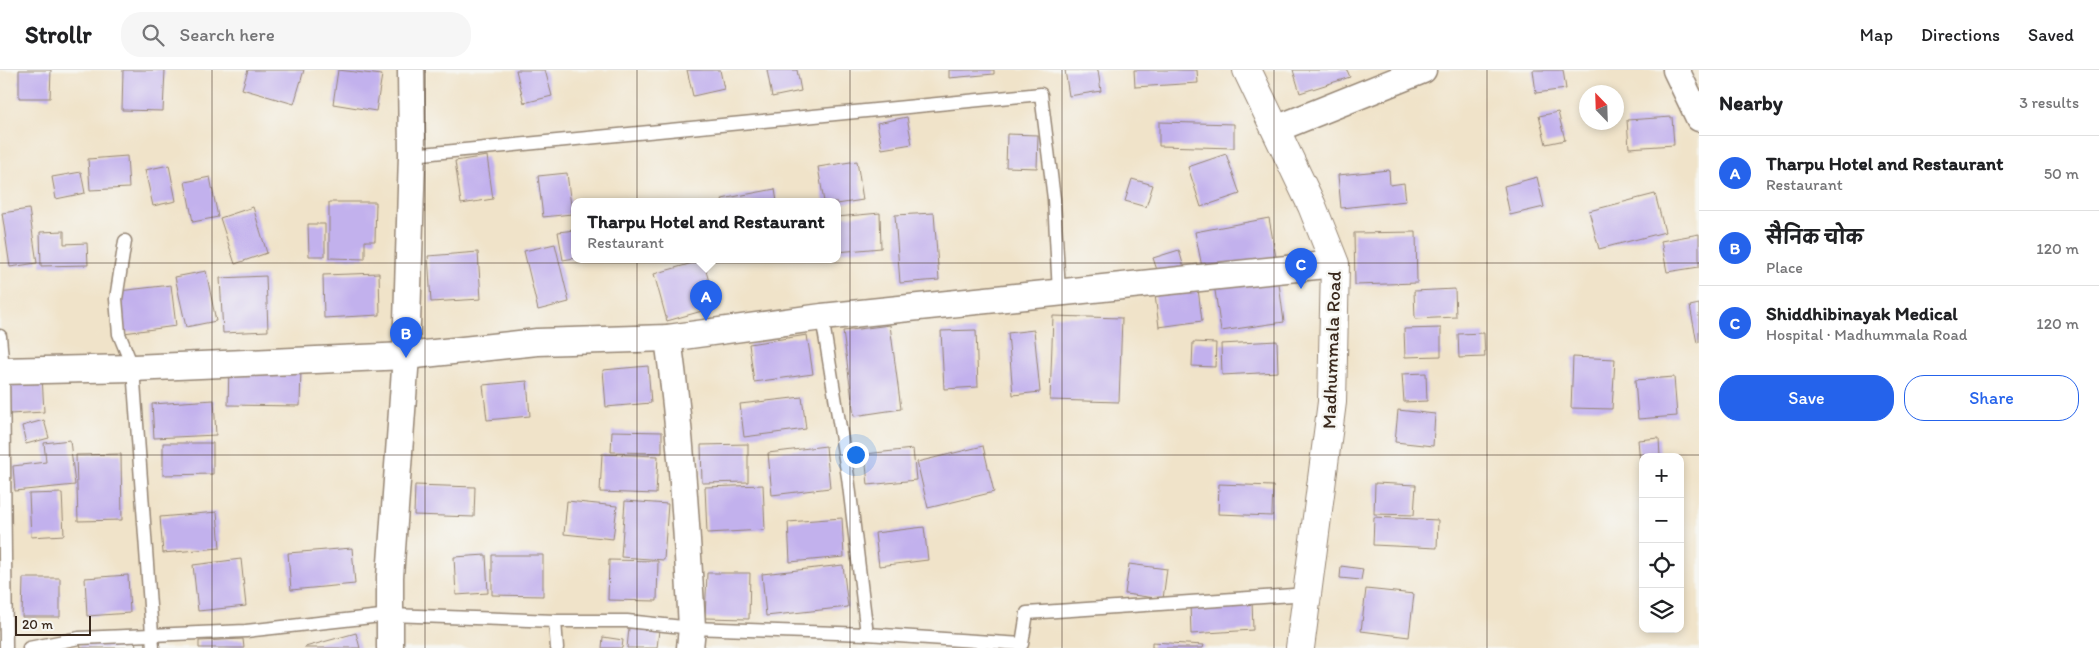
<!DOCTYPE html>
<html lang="en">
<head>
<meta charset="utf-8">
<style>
  :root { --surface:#fff; --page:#f6f6f6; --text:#202124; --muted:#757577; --line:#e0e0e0; --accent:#2563eb }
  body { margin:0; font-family:Itim,"Playpen Sans Deva",sans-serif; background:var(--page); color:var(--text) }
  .controls { position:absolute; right:15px; bottom:15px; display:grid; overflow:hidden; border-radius:10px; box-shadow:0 2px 8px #0003 }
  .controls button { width:45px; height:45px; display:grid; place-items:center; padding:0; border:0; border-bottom:1px solid var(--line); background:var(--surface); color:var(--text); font:25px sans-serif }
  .compass { position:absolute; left:1579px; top:15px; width:45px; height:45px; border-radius:50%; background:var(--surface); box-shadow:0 2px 8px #0003; rotate:337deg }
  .scale { position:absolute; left:15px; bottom:12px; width:76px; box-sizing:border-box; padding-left:5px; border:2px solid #3b2a1e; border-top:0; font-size:14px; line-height:18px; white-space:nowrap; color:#3b2a1e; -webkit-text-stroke:4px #f6f6f2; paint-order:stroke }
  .you { position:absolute; left:855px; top:384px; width:18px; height:18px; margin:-12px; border:4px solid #fff; border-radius:50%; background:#1a73e8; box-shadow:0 0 0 8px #1a73e833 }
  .badge { display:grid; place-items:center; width:32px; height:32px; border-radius:50%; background:var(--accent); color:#fff; font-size:16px; font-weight:700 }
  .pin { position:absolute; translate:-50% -41px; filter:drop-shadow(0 1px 2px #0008) }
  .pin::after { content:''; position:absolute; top:26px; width:18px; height:15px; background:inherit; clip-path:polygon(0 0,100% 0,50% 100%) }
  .popup { position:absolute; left:571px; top:128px; width:270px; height:65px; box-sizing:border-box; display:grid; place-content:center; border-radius:10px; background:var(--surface); filter:drop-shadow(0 1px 4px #0005); font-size:16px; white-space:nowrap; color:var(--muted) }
  .popup b { font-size:19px; color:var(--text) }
  .popup::after { content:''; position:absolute; left:50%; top:100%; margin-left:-10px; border:10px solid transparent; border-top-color:var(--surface) }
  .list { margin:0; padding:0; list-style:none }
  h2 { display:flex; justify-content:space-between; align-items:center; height:65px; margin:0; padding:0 20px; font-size:21px }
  h2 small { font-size:16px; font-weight:400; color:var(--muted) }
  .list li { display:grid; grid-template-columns:32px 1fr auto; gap:15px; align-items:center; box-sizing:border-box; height:75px; padding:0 20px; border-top:1px solid var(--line) }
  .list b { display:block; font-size:19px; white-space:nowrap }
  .list p { margin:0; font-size:16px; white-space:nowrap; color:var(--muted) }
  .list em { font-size:16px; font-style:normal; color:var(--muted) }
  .actions { display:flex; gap:10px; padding:15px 20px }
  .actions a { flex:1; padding:11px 0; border:1px solid var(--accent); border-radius:20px; text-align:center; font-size:18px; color:var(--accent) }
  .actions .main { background:var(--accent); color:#fff }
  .icon { flex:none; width:28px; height:28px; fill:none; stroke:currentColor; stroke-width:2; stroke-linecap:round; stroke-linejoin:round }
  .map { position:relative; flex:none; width:1699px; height:578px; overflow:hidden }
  header { display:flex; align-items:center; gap:30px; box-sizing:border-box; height:70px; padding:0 25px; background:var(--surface); border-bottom:1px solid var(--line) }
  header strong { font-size:24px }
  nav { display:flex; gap:28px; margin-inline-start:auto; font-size:18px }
  .search { width:350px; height:45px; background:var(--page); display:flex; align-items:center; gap:12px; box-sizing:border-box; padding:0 18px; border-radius:20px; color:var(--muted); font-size:19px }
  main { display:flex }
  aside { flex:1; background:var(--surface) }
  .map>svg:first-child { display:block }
</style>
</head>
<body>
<header>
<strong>Strollr</strong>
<div class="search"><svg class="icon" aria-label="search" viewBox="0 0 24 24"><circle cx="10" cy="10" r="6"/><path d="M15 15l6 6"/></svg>Search here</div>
<nav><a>Map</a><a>Directions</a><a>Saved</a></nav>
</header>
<main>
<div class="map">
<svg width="1699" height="578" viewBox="0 0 1699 578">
  <rect width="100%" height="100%" fill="#f6f6f2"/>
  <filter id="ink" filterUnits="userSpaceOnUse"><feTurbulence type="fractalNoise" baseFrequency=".02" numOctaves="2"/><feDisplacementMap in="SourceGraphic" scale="10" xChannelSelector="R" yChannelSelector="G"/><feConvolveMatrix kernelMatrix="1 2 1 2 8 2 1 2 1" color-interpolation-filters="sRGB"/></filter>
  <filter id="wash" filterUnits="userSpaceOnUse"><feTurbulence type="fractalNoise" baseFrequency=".0096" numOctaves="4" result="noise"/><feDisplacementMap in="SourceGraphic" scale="20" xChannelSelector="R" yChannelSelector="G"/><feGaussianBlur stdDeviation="1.12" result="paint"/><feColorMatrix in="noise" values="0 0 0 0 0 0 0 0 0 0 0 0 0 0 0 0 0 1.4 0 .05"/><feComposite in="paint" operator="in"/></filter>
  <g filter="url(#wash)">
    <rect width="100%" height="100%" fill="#f0e3c9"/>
    <g id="blocks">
      <!-- building -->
      <g fill="#c2b1ed">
        <path d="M19 0H51L50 28H19Z"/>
        <path d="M123 0H165L163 41 122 40Z"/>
        <path d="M248 0H304L294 34 242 19Z"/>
        <path d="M338 0 382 5 376 41 333 34Z"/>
        <path d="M516 0H545L552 26 524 33Z"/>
        <path d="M687 0H720L724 19 693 26Z"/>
        <path d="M767 0H797L801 21 772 27Z"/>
        <path d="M949 0H994V4L949 8Z"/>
        <path d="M1065 0H1098L1101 21 1069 26Z"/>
        <path d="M1134 0H1197L1198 13 1135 17Z"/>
        <path d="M1293 0H1347L1350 7 1300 23Z"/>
        <path d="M1533 0H1563L1566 19 1536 23Z"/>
        <path d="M1558 42 1565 70 1546 74 1539 46Z"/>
        <path d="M907 47 912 74 882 79 877 53Z"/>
        <path d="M1672 47 1674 75 1629 78 1627 50Z"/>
        <path d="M1159 52 1234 54V78L1159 76Z"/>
        <path d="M1007 64 1038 65 1037 98 1006 97Z"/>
        <path d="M1226 84 1240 124 1201 137 1188 97Z"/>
        <path d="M127 86 129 118 90 120 88 89Z"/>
        <path d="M487 86 493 129 461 134 455 91Z"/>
        <path d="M857 91 863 130 837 134V132H824L818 97Z"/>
        <path d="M169 95 176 131 153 136 145 100Z"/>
        <path d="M1389 100 1390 115 1404 113 1406 131 1341 138 1338 105Z"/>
        <path d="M81 102 85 123 56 129 52 107Z"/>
        <path d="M567 103 572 144 543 147 538 106Z"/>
        <path d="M210 107 218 147 193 152 185 112Z"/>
        <path d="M1537 107 1544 137 1510 145 1504 116Z"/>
        <path d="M1132 109 1153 115 1146 137 1125 131Z"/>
        <path d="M775 119 777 132H723L722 129Z"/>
        <path d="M1655 124 1665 162 1599 179 1589 141Z"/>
        <path d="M329 132H376L375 171H365V189L329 188Z"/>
        <path d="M253 137 267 183 235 194 220 148Z"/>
        <path d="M29 139 37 193 10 197 2 143Z"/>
        <path d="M880 143 881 178 837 182V147Z"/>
        <path d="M934 143 939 210 900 213 895 145Z"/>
        <path d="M1269 148 1276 187 1203 202 1195 162Z"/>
        <path d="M308 154H325V186H309Z"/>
        <path d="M575 160V188L563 190 558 162Z"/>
        <path d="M64 161V174L87 173 88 195 41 196 40 162Z"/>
        <path d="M1416 162 1417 213 1355 215 1354 163Z"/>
        <path d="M1699 164V197L1667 202 1661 171Z"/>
        <path d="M555 174 569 232 538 240 524 181Z"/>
        <path d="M1179 180 1185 201 1160 209 1153 188Z"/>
        <path d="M478 182 481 229 431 232 428 186Z"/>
        <path d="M703 190 716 237 667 251 654 204Z"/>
        <path d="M206 201 216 251 186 257 175 207Z"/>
        <path d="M379 203 380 245 324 248 323 205Z"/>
        <path d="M266 206 268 261 223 263 220 208Z"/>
        <path d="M1278 206 1284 252 1221 261 1214 214Z"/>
        <path d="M171 215 176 256 124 263 119 221Z"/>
        <path d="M1198 219 1202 251 1159 257 1155 225Z"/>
        <path d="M1455 219 1456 247 1415 249 1414 221Z"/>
        <path d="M1699 234V272L1697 273 1690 236Z"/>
        <path d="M1053 246 1122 248 1119 332 1050 330Z"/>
        <path d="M890 255 901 339 854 346 843 261Z"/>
        <path d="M1441 258V286L1405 287 1404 259Z"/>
        <path d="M976 260 978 317 944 319 941 261Z"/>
        <path d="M1034 260 1040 322 1013 325 1008 263Z"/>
        <path d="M1484 263 1485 287 1459 288 1458 264Z"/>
        <path d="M807 265 813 304 754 312 749 274Z"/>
        <path d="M1277 271 1278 302 1222 305 1221 274Z"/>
        <path d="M1193 272 1216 273 1215 297 1192 296Z"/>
        <path d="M1573 287 1615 289 1612 339 1571 338Z"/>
        <path d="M229 296 301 298 300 336 228 335Z"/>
        <path d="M648 296 651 333 606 337 603 300Z"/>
        <path d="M1426 303 1427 331 1404 332 1402 304Z"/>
        <path d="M42 306 44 342 10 344 8 308Z"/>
        <path d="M1674 307 1677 346 1638 349 1635 310Z"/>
        <path d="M527 311 530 346 487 350 483 315Z"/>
        <path d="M802 327 806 359 744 367 740 334Z"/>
        <path d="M214 330 216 365 154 368 152 334Z"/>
        <path d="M1398 340 1435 344 1433 376 1395 372Z"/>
        <path d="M44 350 49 368 26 374 22 356Z"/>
        <path d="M612 361 662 362V383L611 382Z"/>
        <path d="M1659 368 1660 387H1643L1641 404 1638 370Z"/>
        <path d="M70 370 75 415 15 421 13 396 46 392 44 373Z"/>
        <path d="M163 373H213V404L163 405Z"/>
        <path d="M748 374V412L702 413 701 375Z"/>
        <path d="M826 376 830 418 772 425 768 383Z"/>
        <path d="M983 376 994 422 928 438 917 392Z"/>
        <path d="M913 379 916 410 868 415 865 384Z"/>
        <path d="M121 384 122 450 78 451 76 385Z"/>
        <path d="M602 384 658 386 656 424 600 422Z"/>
        <path d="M1375 413 1416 415 1414 445 1374 444Z"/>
        <path d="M1219 414 1273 416 1272 446 1218 444Z"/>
        <path d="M415 415 475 417 474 447 414 445Z"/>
        <path d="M763 415 765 460 707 463 705 417Z"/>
        <path d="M62 423 64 465 31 467 29 424Z"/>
        <path d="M567 431 617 436 613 469 564 464Z"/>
        <path d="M625 431 668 434 664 490 621 487Z"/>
        <path d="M217 442 220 478 163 483 160 447Z"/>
        <path d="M1374 447 1438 450 1437 478 1373 475Z"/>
        <path d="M842 448 844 487 790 492 788 452Z"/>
        <path d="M924 457 928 490 879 496 875 463Z"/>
        <path d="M352 478 355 514 291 520 288 483Z"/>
        <path d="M486 485 488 523 456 525 454 487Z"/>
        <path d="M492 485H543V526L492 525Z"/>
        <path d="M241 489 246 536 198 541 193 495Z"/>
        <path d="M609 490 658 491 657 531 608 530Z"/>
        <path d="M1129 494 1167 499 1163 529 1125 524Z"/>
        <path d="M843 495 848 537 766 546 762 504Z"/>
        <path d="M1341 496 1363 499 1361 510 1340 508Z"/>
        <path d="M707 503H750L749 549 705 548Z"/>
        <path d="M128 505 130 543 87 546 85 508Z"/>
        <path d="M23 508H60V547H22Z"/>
        <path d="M1366 519 1414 524 1409 567 1361 561Z"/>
        <path d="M1252 530 1253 560 1191 564 1190 534Z"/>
        <path d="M629 558 659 560 657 578H627Z"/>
        <path d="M356 563 360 578H305V577Z"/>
        <path d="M603 567 623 570 622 578H602Z"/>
        <path d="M243 569 244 578H199V571Z"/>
        <path d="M135 570 136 578H81L80 574Z"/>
        <path d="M1152 572 1204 575 1203 578H1152Z"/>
      </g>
    </g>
  </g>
  <g filter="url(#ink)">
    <use href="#blocks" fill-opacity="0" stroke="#968674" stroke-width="1"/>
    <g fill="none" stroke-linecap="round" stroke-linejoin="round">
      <defs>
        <g id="service">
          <path d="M412 85 1041 24 1054 129 1059 223"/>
          <path d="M125 171 116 229 119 264 133 298 153 578"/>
          <path d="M0 266 3 301 6 578"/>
          <path d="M555 551 557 578"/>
          <path d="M867 564 1022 574 1027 543 1308 524"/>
          <path d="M29 578 79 568 246 561 390 545 555 551H627L692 558 867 564 848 407 822 247"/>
        </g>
        <g id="minor">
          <path d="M1676 0 1699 48"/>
          <path d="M1276 59 1423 0"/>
          <path d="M668 268C681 364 687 461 692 558L690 578"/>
          <path d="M0 301 133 298 406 286 537 272 668 268 822 247 1335 194"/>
          <path d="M390 578V507L406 286 412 85 411 0"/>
        </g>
        <path id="tertiary" d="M1247 0 1312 136 1335 194 1332 332 1300 578"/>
      </defs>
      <!-- service casing -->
      <use href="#service" stroke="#968674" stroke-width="15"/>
      <!-- minor casing -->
      <use href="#minor" stroke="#968674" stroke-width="29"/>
      <!-- tertiary casing -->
      <use href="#tertiary" stroke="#968674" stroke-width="30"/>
      <!-- service -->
      <use href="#service" stroke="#fff" stroke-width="12"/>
      <!-- minor -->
      <use href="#minor" stroke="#fff" stroke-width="26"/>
      <!-- tertiary -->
      <use href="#tertiary" stroke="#fff" stroke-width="28"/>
    </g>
  </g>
  <!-- grid -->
  <path fill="none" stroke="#3b2a1e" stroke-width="1" stroke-opacity="0.55" d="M212 0V578M425 0V578M637 0V578M850 0V578M1062 0V578M1274 0V578M1487 0V578M0 193H1699M0 385H1699"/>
  <g text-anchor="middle" stroke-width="5" stroke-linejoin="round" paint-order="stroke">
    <!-- street labels -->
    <g font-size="19" fill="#3b2a1e" stroke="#f6f6f2">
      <text transform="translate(1331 280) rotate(-88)" y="7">Madhummala Road</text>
    </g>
  </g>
</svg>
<div class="controls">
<button>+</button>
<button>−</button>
<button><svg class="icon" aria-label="locate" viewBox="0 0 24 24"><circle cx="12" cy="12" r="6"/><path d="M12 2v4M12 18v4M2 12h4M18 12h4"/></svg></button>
<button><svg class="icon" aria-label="layers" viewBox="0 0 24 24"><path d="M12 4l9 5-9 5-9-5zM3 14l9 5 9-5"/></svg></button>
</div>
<svg class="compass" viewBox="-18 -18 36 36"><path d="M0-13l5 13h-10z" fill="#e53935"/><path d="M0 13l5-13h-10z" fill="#757577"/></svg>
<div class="scale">20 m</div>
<div class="you"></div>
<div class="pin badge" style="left:706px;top:251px">A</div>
<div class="popup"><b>Tharpu Hotel and Restaurant</b>Restaurant</div>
<div class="pin badge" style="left:406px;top:288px">B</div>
<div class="pin badge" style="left:1301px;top:219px">C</div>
</div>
<aside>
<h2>Nearby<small>3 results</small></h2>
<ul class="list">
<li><span class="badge">A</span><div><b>Tharpu Hotel and Restaurant</b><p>Restaurant</p></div><em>50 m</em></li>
<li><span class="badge">B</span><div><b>सैनिक चोक</b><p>Place</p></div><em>120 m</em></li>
<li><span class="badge">C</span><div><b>Shiddhibinayak Medical</b><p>Hospital · Madhummala Road</p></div><em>120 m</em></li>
</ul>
<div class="actions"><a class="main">Save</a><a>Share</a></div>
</aside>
</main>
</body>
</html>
